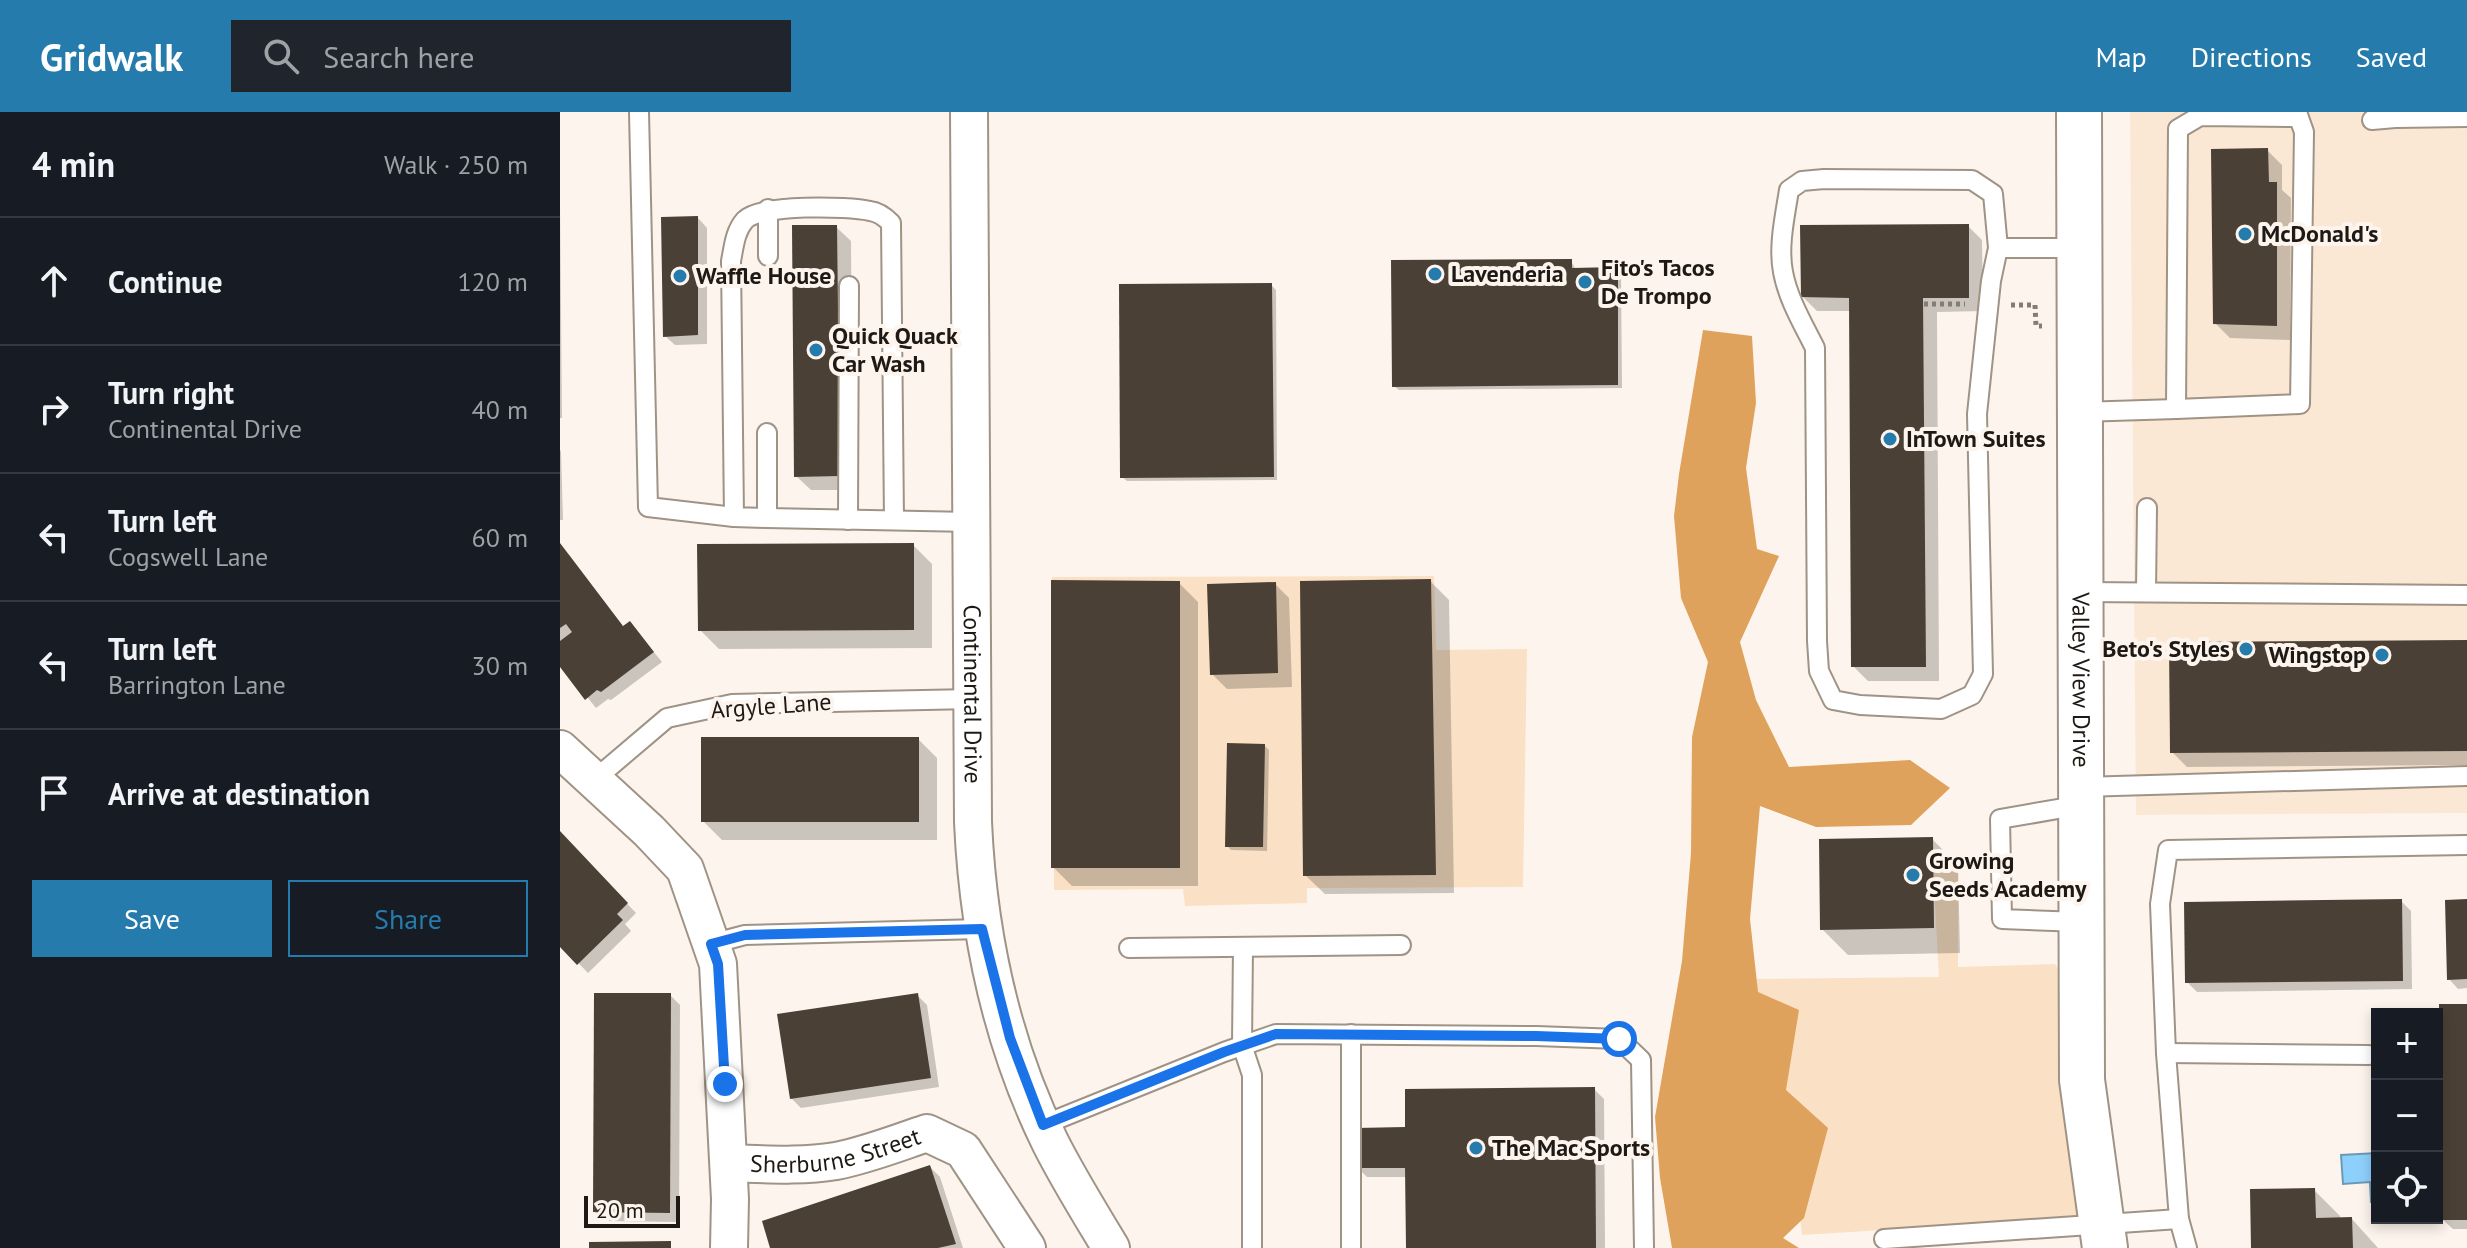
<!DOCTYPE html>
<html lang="en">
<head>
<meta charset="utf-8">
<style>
  :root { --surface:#171b24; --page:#20242c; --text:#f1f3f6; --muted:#9ea1a6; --line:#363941; --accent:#257bab }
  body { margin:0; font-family:"PT Sans",sans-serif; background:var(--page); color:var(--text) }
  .controls { position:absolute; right:24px; bottom:24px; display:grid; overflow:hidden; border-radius:0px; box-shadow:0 4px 12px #0003 }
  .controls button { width:72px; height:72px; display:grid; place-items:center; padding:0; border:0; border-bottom:2px solid var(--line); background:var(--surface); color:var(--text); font:40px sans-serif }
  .scale { position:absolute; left:24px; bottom:20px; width:96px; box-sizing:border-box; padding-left:8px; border:4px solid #1e1914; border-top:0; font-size:22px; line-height:28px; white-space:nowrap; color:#1e1914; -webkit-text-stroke:6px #fdf5ed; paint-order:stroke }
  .stop { position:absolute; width:24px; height:24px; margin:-18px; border:6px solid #1a73e8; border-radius:50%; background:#fff }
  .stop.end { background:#1a73e8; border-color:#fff; box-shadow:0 2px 8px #0008 }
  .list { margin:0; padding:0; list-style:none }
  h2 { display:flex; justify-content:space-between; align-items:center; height:104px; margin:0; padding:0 32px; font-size:34px }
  h2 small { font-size:26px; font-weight:400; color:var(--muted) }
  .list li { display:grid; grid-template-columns:52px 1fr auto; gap:24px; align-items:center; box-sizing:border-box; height:128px; padding:0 32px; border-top:2px solid var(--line) }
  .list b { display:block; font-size:30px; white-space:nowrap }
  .list p { margin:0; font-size:26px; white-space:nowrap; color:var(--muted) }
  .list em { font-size:26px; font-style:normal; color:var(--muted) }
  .actions { display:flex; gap:16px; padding:24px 32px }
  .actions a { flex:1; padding:18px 0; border:2px solid var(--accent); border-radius:0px; text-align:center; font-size:28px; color:var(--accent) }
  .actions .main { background:var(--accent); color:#fff }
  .icon { flex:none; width:44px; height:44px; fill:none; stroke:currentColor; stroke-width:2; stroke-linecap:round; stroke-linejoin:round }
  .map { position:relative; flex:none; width:1907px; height:1136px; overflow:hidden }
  header { display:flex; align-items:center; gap:48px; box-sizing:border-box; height:112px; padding:0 40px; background:var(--accent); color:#fff }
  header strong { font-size:38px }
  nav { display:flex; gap:44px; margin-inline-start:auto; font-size:28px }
  .search { width:560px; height:72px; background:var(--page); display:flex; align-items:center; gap:20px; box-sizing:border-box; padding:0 28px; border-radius:0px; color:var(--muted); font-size:30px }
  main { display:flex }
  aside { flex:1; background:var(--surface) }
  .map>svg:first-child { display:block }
</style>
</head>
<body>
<header>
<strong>Gridwalk</strong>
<div class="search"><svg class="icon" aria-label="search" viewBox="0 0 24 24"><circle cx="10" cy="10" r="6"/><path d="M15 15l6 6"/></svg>Search here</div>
<nav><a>Map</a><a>Directions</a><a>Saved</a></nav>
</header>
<main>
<aside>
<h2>4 min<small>Walk · 250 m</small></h2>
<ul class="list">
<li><svg class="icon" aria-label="ahead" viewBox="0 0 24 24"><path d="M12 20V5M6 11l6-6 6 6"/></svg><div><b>Continue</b></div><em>120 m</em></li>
<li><svg class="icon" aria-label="right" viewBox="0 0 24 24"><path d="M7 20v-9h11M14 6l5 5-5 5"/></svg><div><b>Turn right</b><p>Continental Drive</p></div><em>40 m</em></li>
<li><svg class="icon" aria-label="left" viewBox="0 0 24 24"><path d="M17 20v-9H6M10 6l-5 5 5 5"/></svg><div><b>Turn left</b><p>Cogswell Lane</p></div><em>60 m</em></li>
<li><svg class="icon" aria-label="left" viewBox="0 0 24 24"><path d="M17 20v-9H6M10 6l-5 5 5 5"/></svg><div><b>Turn left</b><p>Barrington Lane</p></div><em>30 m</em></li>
<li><svg class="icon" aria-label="arrive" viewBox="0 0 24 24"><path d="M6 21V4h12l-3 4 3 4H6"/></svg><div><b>Arrive at destination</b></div></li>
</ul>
<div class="actions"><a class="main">Save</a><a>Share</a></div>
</aside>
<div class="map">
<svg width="1907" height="1136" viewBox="0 0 1907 1136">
  <rect width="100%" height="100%" fill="#fdf5ed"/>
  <!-- built -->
  <path fill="#fbe8d4" d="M1570 0H1907V701L1576 703Z"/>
  <!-- green -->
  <g fill="#fae0c4">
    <path d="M874 464 876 538 967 537 963 775 747 776V791L625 794 623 777 494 778 492 465Z"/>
    <path d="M1398 752V855L1495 852 1501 862 1519 1106 1242 1123 1234 1045 1191 867 1379 865 1373 755Z"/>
  </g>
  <!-- forest -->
  <path fill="#dfa25c" d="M1143 218 1192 224 1196 291 1186 356 1197 437 1219 444 1180 530 1196 588 1229 655 1350 648 1390 676 1351 713 1256 715 1200 694 1190 807 1198 880 1239 898 1226 978 1268 1016 1244 1106 1223 1126 1239 1136H1112L1100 1066 1095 1005 1122 849 1131 741 1132 625 1148 550 1121 486 1114 404 1119 362Z"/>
  <!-- water -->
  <path fill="#8ed0fc" stroke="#6c99b6" stroke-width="2" d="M1817 1041V1090H1811L1810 1070 1783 1072 1781 1043Z"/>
  <!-- shadow -->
  <g fill="#0003">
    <path d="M1707 38 1722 53V78L1731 86 1730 228 1670 226 1655 211Z"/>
    <path d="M0 91 2 306H0Z"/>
    <path d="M138 106 147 116V232L115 233 105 224Z"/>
    <path d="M1408 114 1422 128 1423 199 1377 200 1379 569H1308L1293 554 1291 199H1257L1243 185Z"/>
    <path d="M276 115 291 129 293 378H251L236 364Z"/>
    <path d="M1011 149 1016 158 1057 157 1061 162 1062 276 839 278 834 274Z"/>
    <path d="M712 174 716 178 717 368 567 369 562 365Z"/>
    <path d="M0 338 1 339 3 408H0Z"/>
    <path d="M353 433 372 452V536L159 537 140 518Z"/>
    <path d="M0 435 10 444 64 516 70 511 102 550 51 588 48 587 36 596 0 551Z"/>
    <path d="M870 469 889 488 894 781 765 782 745 763Z"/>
    <path d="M619 471 638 490V774H512L493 755Z"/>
    <path d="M715 472 729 486 732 575 667 577 652 562Z"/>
    <path d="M1907 530V653L1627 655 1612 640Z"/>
    <path d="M358 627 377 646V728H162L143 709Z"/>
    <path d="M704 633 709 638 707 739 671 738 667 734Z"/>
    <path d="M0 722 76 801 65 812 71 819 28 861 0 832Z"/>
    <path d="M1372 727 1398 753 1400 841 1288 843 1262 817Z"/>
    <path d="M1841 789 1851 799 1852 877 1637 880 1627 870Z"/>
    <path d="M1907 789V876L1898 877 1889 867Z"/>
    <path d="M110 883 120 893 119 1110 45 1109 35 1100Z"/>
    <path d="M357 883 367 893 379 975 241 996 231 986Z"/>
    <path d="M1907 894V1117H1893L1883 1108Z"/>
    <path d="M1034 977 1044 987 1045 1136H848V1065H807L798 1056 847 1017Z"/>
    <path d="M370 1055 380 1065 403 1136H212Z"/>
    <path d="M1754 1078 1780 1104V1108L1792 1107 1818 1136H1693Z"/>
  </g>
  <!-- building -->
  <g fill="#4b4035">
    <path d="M1708 36 1709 70H1717V214L1653 212 1651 37Z"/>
    <path d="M138 104V223L103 225 101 105Z"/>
    <path d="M1409 112V186H1363L1366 555H1291L1289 186 1241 185 1240 113Z"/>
    <path d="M232 113H277L280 364 234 365Z"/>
    <path d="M1012 147V156L1058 155V273L832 275 831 148Z"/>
    <path d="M712 171 714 365 560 366 559 172Z"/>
    <path d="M0 431 63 514 70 509 94 540 41 580 37 578 25 588 0 555V529L12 520 6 512 0 516Z"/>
    <path d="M354 431V518L138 519 137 432Z"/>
    <path d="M871 467 876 763 743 764 740 469Z"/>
    <path d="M491 468 620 469V756H491Z"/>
    <path d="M716 470 718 561 650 563 647 472Z"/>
    <path d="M1907 528V639L1610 641 1609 530Z"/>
    <rect x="141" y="625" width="218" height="85"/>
    <path d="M667 631 705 632 703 735H665Z"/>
    <path d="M0 719 68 791 57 802 63 808 17 853 0 835Z"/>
    <path d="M1373 725 1374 816 1260 818 1259 727Z"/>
    <path d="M1842 787 1843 869 1625 871 1624 790Z"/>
    <path d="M1907 787V867L1887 868 1885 788Z"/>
    <path d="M34 881H111L110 1101 33 1100Z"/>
    <path d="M358 881 371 966 230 987 217 902Z"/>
    <path d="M1879 892H1907V1108H1881Z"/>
    <path d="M1035 975 1036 1136H846L845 1056H796V1016L845 1015V977Z"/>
    <path d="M370 1053 396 1132 378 1136H210L202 1109Z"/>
    <path d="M1755 1076 1756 1106 1792 1105 1793 1136H1691L1690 1077Z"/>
    <path d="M111 1129V1136H29V1130Z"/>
  </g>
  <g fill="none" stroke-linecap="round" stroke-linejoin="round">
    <defs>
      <g id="lane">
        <path d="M79 0 88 395 174 405"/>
        <path d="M1834 0 1835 6 1907 5"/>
        <path d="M1737 5 1640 4 1618 17 1616 297 1740 292 1744 20 1737 0"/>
        <path d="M1812 8 1835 6"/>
        <path d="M1438 136 1433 82 1412 68 1264 67 1242 69 1229 78C1225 104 1218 134 1223 160 1228 187 1243 212 1255 236L1257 529 1259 559 1273 588 1300 593 1381 597 1412 583 1423 562 1417 302 1431 169 1438 136H1519"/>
        <path d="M208 144V97"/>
        <path d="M1520 300 1616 297"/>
        <path d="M207 406V321"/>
        <path d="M288 408 289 174"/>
        <path d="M334 408 331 111C325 105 319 100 310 99 288 94 200 92 185 108 175 119 174 134 171 149L174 405 207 406 411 410"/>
        <path d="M1520 480 1907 483"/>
        <path d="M1586 480 1587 396"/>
        <path d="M34 668 107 606 172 592 412 587"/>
        <path d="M1521 675 1907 664"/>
        <path d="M1521 693 1440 707 1442 807 1521 810"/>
        <path d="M151 832 185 823 422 817"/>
        <path d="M683 835 682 933 692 963V1136"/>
        <path d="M569 836 841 833"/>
        <path d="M791 922V1136"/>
        <path d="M1606 941 1809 943"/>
        <path d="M483 1013 664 940 716 922 976 924 1059 927 1081 948 1084 1136"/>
        <path d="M1324 1127 1619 1107"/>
        <path d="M1627 1136 1619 1107 1606 941 1600 792 1608 738 1907 733"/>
      </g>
      <g id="street">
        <path id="s1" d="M409 0 413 710C418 820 441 930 490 1030 508 1066 530 1101 551 1136"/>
        <path d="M0 637 89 719 125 757 158 852 170 1087 169 1136"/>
        <path id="s2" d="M169 1051C204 1052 241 1055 276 1049 307 1043 337 1031 367 1021L403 1038 467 1136"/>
      </g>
      <g id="secondary">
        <path id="s3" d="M1519 0 1522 968 1545 1136"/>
      </g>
    </defs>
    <!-- lane casing -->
    <use href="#lane" stroke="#9f9386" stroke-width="22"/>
    <!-- street casing -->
    <use href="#street" stroke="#9f9386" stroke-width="40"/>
    <!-- secondary casing -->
    <use href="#secondary" stroke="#9f9386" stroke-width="48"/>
    <!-- path -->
    <g stroke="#847d77" stroke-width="5" stroke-dasharray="4 4" stroke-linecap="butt">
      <path d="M1364 192H1405"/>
      <path d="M1451 193H1475L1476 214H1482"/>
    </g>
    <!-- lane -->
    <use href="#lane" stroke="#fff" stroke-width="18"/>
    <!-- street -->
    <use href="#street" stroke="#fff" stroke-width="36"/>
    <!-- secondary -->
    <use href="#secondary" stroke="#fff" stroke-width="44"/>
  </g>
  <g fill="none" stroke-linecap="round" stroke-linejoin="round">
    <!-- route -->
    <path stroke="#1a73e8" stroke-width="10" d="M165 972 158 852 151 832 185 823 422 817 450 926 483 1013 664 940 716 922 976 924 1059 927"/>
  </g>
  <!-- markers -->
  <g fill="#257bab" stroke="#fdf5ed" stroke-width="3">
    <circle cx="1685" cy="122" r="8"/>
    <circle cx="875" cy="162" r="8"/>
    <circle cx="120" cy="164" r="8"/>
    <circle cx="1025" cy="170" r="8"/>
    <circle cx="256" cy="238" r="8"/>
    <circle cx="1330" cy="327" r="8"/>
    <circle cx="1686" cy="537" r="8"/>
    <circle cx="1822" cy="543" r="8"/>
    <circle cx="1353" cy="763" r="8"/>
    <circle cx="916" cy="1036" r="8"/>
  </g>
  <g text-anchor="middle" stroke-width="8" stroke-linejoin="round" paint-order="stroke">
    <!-- poi labels -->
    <g font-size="24" font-weight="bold" fill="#1e1914" stroke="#fdf5ed" text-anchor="start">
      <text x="1701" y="130">McDonald's</text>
      <text x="1041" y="164">Fito's Tacos<tspan x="1041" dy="28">De Trompo</tspan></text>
      <text x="891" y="170">Lavenderia</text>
      <text x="136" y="172">Waffle House</text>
      <text x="272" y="232">Quick Quack<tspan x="272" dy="28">Car Wash</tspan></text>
      <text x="1346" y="335">InTown Suites</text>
      <text x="1670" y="545" text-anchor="end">Beto's Styles</text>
      <text x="1806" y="551" text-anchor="end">Wingstop</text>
      <text x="1369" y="757">Growing<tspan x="1369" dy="28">Seeds Academy</tspan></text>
      <text x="932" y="1044">The Mac Sports</text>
    </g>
    <!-- street labels -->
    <g font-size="24" fill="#1e1914" stroke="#fdf5ed">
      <text dy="8" stroke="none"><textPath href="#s3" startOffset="568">Valley View Drive</textPath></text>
      <text dy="8" stroke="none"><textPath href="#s1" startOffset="582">Continental Drive</textPath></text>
      <text transform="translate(211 594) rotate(-4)" y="8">Argyle Lane</text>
      <text dy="8" stroke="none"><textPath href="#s2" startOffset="108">Sherburne Street</textPath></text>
    </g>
  </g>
</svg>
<div class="controls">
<button>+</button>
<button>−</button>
<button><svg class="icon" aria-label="locate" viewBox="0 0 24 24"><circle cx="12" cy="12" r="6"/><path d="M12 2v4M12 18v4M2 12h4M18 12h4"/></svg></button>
</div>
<div class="scale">20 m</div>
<div class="stop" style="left:1059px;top:927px"></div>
<div class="stop end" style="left:165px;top:972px"></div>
</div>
</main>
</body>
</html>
